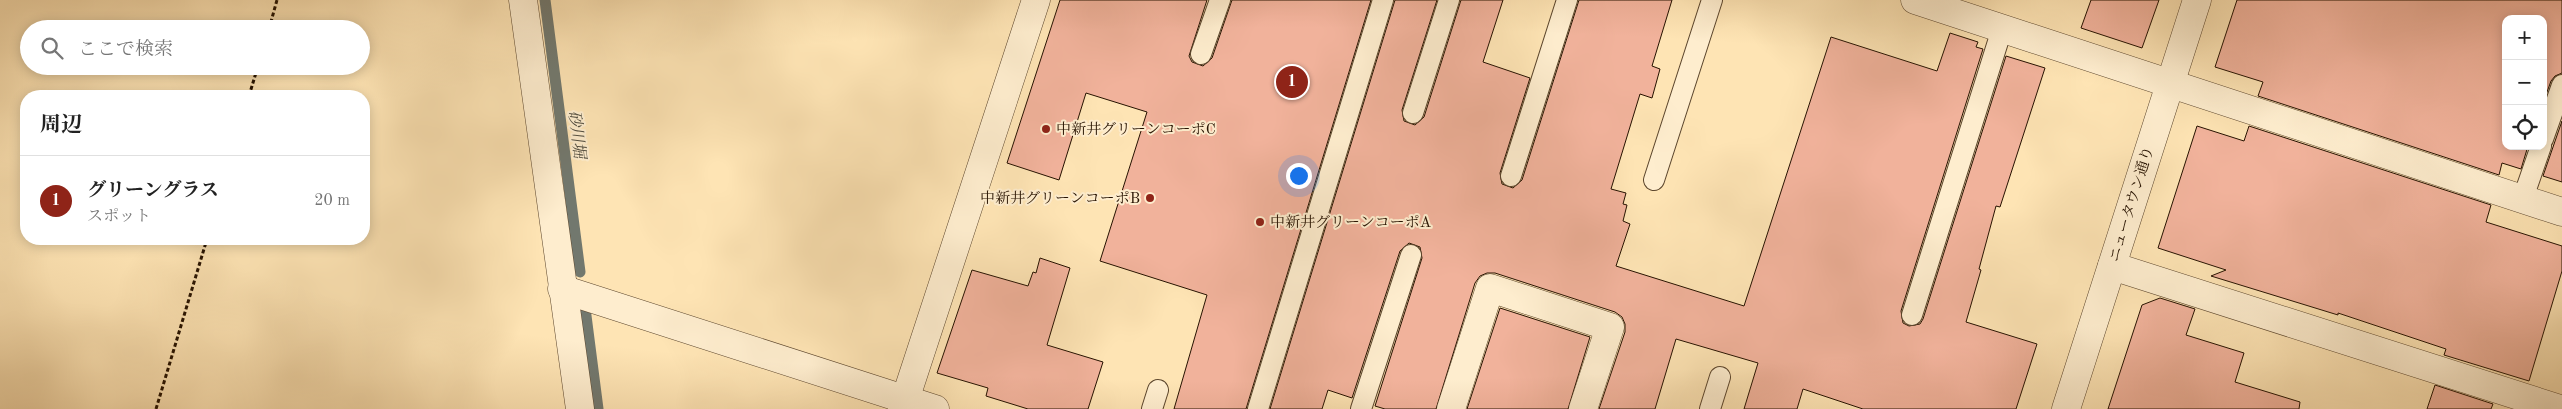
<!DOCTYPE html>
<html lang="ja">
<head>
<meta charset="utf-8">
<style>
  :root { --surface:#fff; --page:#f2f2f2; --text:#222; --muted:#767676; --line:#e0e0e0; --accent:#8f2418 }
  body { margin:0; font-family:"Old Standard TT","Noto Serif JP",serif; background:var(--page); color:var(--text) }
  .controls { position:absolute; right:15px; top:15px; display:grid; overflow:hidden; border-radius:10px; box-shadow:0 2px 12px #0003 }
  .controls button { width:45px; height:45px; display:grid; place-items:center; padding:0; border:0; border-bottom:1px solid var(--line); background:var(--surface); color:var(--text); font:25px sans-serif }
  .you { position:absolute; left:1298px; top:175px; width:18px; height:18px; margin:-12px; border:4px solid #fff; border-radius:50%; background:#1a73e8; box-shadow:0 0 0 8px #1a73e833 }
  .badge { display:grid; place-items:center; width:32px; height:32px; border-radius:50%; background:var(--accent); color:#fff; font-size:16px; font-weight:700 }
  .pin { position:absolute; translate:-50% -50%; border:2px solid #fff; box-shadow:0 1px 5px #0006 }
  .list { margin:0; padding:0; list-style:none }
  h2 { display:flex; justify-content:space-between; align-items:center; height:65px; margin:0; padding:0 20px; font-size:21px }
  h2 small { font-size:16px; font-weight:400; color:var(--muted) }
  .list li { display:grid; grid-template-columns:32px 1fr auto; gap:15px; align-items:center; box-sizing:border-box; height:90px; padding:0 20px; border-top:1px solid var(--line) }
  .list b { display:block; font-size:19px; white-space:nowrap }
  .list p { margin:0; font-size:16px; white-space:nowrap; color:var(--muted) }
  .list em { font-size:16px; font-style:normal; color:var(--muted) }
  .icon { flex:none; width:28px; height:28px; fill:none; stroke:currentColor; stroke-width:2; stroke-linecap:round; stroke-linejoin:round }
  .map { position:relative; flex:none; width:2562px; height:409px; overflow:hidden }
  .search { position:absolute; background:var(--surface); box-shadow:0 2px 12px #0003; left:20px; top:20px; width:350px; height:55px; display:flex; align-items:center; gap:12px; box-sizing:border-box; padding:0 18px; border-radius:28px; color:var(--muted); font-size:19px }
  .panel { position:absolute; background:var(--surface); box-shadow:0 2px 12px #0003; left:20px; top:90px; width:350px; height:155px; border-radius:20px }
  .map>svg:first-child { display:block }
</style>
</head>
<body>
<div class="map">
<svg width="2562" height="409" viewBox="0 0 2562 409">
  <rect width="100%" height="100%" fill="#fee4b4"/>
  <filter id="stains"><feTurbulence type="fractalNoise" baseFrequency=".004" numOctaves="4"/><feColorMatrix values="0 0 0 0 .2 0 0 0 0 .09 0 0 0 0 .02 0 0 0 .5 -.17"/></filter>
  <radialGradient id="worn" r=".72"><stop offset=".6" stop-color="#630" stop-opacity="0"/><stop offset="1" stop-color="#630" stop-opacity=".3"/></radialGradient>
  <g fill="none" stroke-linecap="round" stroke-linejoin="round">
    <!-- stream -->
    <g stroke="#72786e" stroke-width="11">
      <path d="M545 0 580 272"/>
      <path d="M585 308 598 409"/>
    </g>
  </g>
  <!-- building -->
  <g fill="#f1b29b" stroke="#261200">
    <path d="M1060 0H1207L1189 56 1192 62 1203 66 1212 58 1232 0H1371L1246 409H1174L1207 295 1100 261 1147 112 1086 93 1059 180 1007 163Z"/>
    <path d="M1395 0H1437L1402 110 1404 121 1415 125 1424 117 1461 0H1503L1483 62 1530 78 1500 173 1502 184 1513 188 1522 180 1579 0H1672L1652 66 1660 69 1652 98 1640 94 1611 189 1626 193 1623 204 1627 205 1623 221 1630 224 1616 266 1744 306 1831 37 1937 71 1950 33 1978 42 1976 47 1983 49 1901 311 1903 323 1909 326 1920 324 1923 319 2006 56 2045 68 2000 207 1996 206 1979 269 1981 270 1966 322 2037 344 2016 409H1863L1803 389 1797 409H1744L1758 363 1676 339 1655 409H1599L1625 332V324L1622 317 1615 312 1495 273H1487L1480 276 1475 283 1436 409H1385L1375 406 1422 258 1420 247 1409 243 1400 251 1352 398 1328 390 1322 409H1270Z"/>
    <path d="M2091 0H2159L2142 48 2081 28Z"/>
    <path d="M2237 0H2562V73L2555 76 2551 81 2543 103V19H2506V146H2528L2521 169 2502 163 2499 175 2258 96 2263 82 2215 67Z"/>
    <path d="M2562 121V182L2543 176Z"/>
    <path d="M2197 126 2244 141 2249 126 2491 205 2486 222 2562 246V271L2529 381 2444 355 2446 349 2338 313V315L2211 276 2226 270 2158 248Z"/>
    <path d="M1040 258 1070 268 1047 345 1103 362 1088 409H1028L986 396 988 388 937 373 972 270 1028 286 1033 272 1036 273Z"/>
    <path d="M2160 298 2195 309 2186 335 2244 353 2235 382 2300 402 2299 409H2108L2142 305Z"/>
    <path d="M1500 308 1590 337 1568 409H1467Z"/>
    <path d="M2435 385 2493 404 2491 409H2427Z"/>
  </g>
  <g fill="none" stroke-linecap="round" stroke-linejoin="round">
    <defs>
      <g id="service">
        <path d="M1201 54 1220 0"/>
        <path d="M1413 113 1449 0"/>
        <path d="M2543 139 2562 85"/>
        <path d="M1511 176 1567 0"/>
        <path d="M1654 180 1712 0"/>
        <path d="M2523 198 2541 146"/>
        <path d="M1912 315 2002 29"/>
        <path d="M1152 409 1158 390"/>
        <path d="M1258 409 1383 0"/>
        <path d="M1361 409 1411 255"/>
        <path d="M1710 409 1720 377"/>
      </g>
      <g id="minor">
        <path d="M523 0 580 409"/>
        <path d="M1915 0 2562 212"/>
        <path d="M2112 266 2560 409"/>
        <path d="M562 289 935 409"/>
        <path d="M902 409 1036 0"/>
        <path d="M1451 409 1490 288 1610 327 1583 409"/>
      </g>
      <path id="tertiary" d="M2066 409 2197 0"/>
    </defs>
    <!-- service casing -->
    <use href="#service" stroke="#5c462d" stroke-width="22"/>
    <!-- minor casing -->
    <use href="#minor" stroke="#5c462d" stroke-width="29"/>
    <!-- tertiary casing -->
    <use href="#tertiary" stroke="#5c462d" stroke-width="29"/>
    <!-- path -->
    <g stroke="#261200" stroke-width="3" stroke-dasharray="4 2.5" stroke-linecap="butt">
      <path d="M269 29 277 0"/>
      <path d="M249 96 258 66"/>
      <path d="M156 409 207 239"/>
    </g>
    <!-- service -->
    <use href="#service" stroke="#feedce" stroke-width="20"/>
    <!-- minor -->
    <use href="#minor" stroke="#feedce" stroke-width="28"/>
    <!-- tertiary -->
    <use href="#tertiary" stroke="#feedce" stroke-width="28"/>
  </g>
  <!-- markers -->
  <g fill="#8f2418" stroke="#feedce" stroke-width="2">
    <circle cx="1046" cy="129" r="5"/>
    <circle cx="1150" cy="198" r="5"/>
    <circle cx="1260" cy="222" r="5"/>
  </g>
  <g text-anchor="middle" stroke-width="4" stroke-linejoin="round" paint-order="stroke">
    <!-- poi labels -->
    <g font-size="15" fill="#261200" stroke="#feedce" text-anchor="start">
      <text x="1056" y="134">中新井グリーンコーポC</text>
      <text x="1140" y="203" text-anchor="end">中新井グリーンコーポB</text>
      <text x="1270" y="227">中新井グリーンコーポA</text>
    </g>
    <!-- street labels -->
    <g font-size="15" fill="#261200" stroke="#feedce">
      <text transform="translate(2131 204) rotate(-73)" y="5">ニュータウン通り</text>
    </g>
    <!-- water labels -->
    <g font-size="16" font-style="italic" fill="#524e40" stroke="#feedce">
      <text transform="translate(578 134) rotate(83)" y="6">砂川堀</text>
    </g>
  </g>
  <rect width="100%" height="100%" filter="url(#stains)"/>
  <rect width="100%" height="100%" fill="url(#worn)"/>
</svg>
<div class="controls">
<button>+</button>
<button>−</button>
<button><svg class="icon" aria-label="locate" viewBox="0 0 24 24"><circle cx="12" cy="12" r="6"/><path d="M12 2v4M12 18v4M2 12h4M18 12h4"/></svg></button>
</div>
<div class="you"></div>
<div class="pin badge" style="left:1292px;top:82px">1</div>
<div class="search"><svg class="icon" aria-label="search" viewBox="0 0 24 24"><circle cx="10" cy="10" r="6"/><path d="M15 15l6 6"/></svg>ここで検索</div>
<section class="panel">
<h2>周辺<small></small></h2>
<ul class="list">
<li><span class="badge">1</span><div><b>グリーングラス</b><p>スポット</p></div><em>20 m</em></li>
</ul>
</section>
</div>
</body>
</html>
